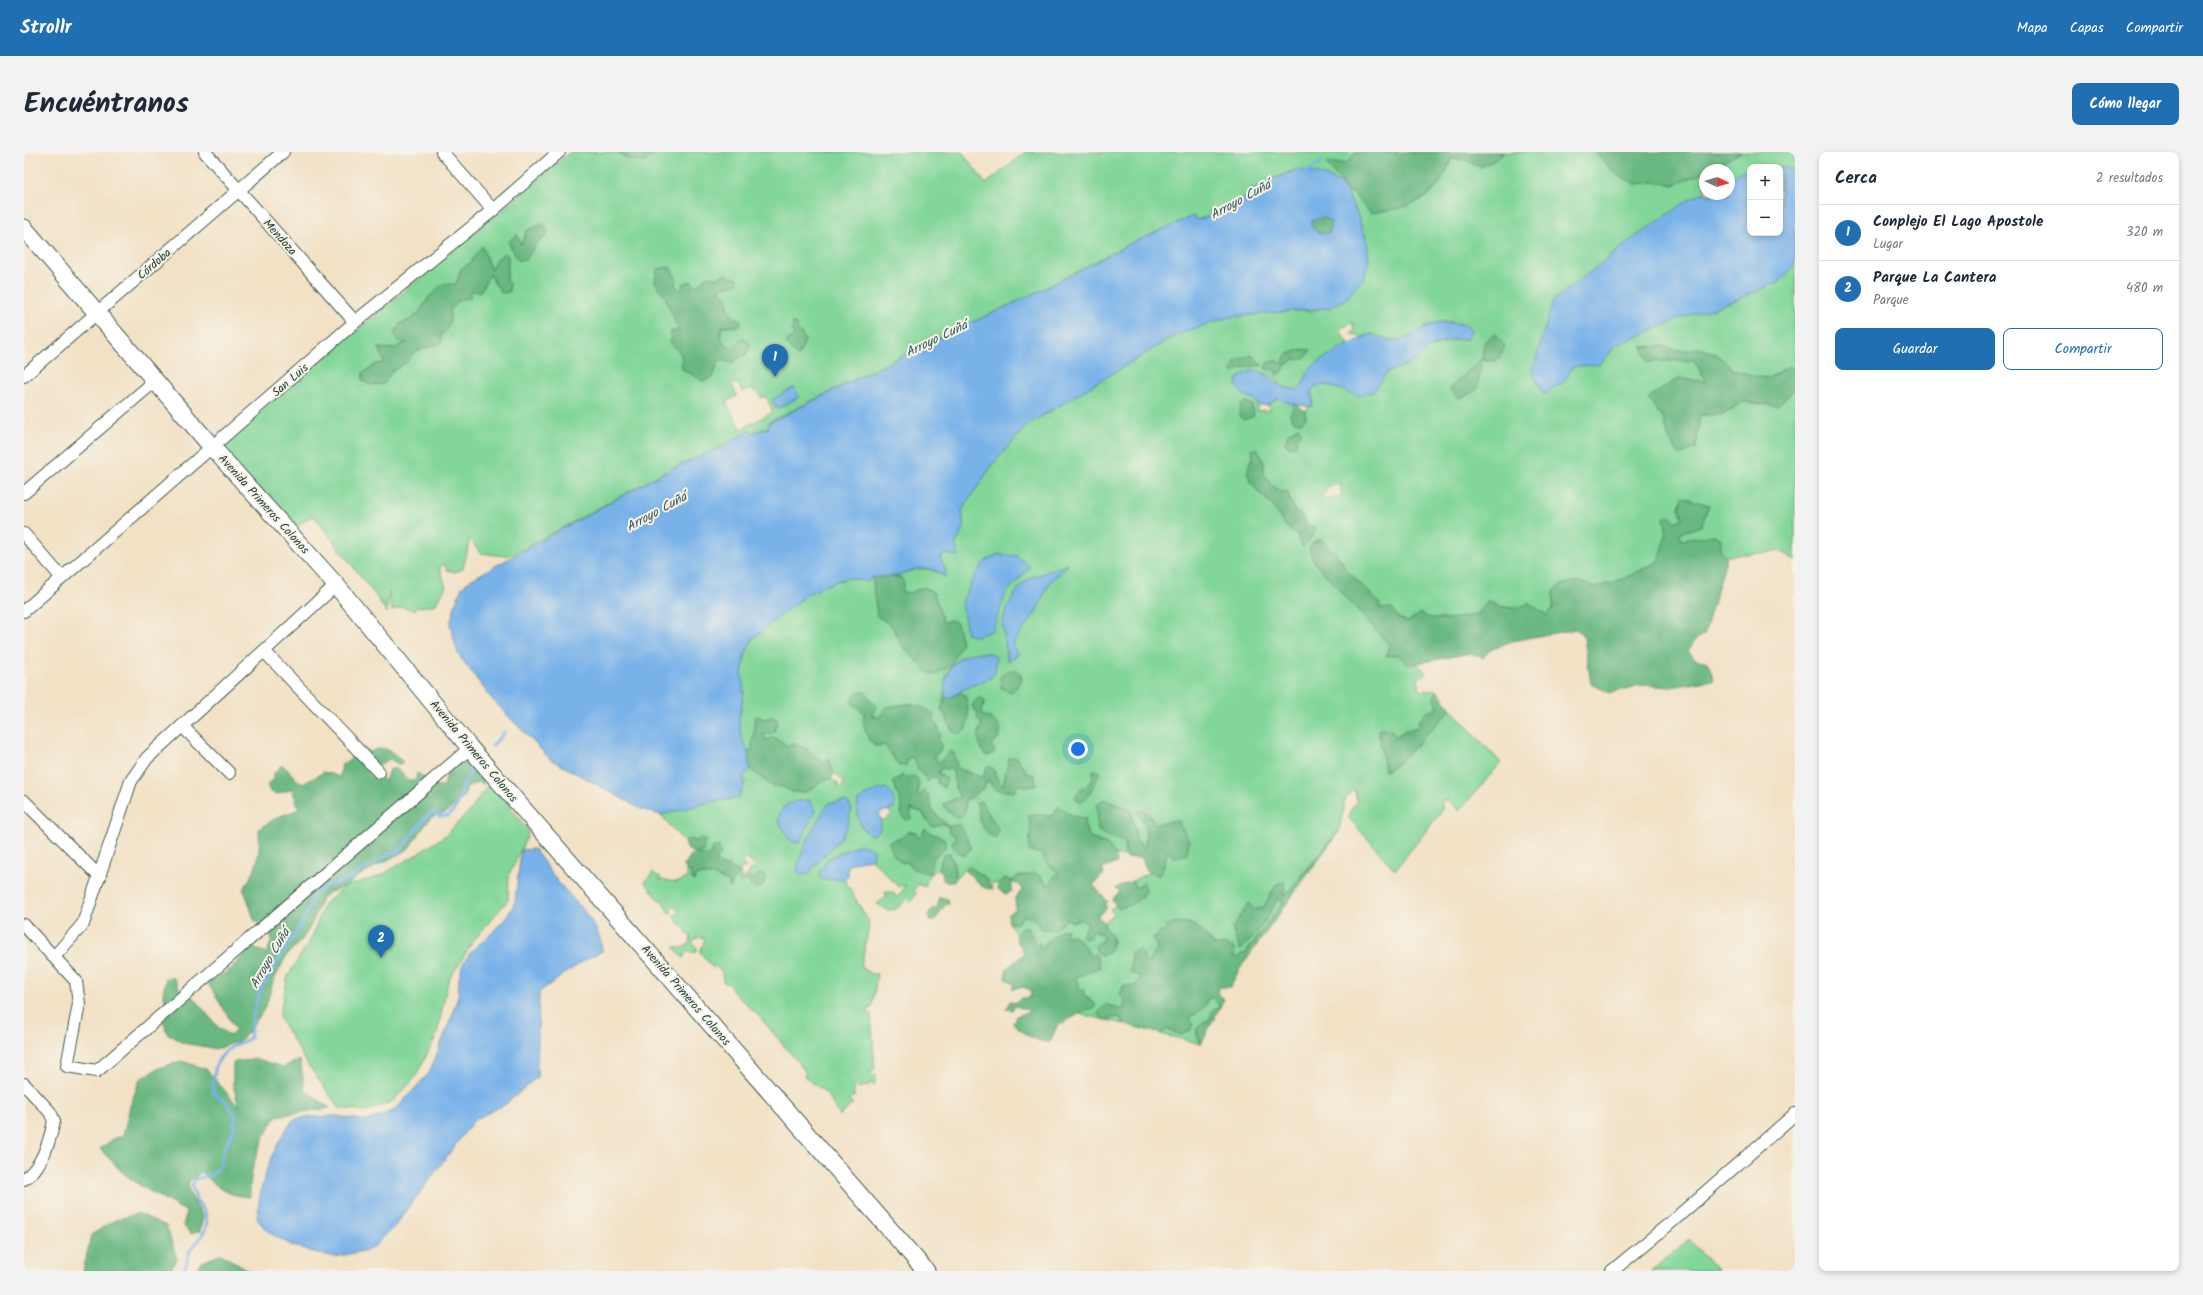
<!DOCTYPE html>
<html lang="es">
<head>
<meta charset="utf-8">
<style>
  :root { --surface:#fff; --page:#f2f2f3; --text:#1f2937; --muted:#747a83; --line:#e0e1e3; --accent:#1f6fb2 }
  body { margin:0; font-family:Kalam,sans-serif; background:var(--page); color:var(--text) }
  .controls { position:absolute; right:12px; top:12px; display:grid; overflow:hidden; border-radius:8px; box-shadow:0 2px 6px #0003 }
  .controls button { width:36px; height:36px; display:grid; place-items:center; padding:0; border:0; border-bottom:1px solid var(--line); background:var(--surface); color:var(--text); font:20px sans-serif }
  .compass { position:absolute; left:1675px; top:12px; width:36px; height:36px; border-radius:50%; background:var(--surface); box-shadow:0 2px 6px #0003; rotate:94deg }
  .you { position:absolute; left:1054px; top:597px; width:14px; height:14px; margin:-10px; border:3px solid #fff; border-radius:50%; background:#1a73e8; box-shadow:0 0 0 6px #1a73e833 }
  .badge { display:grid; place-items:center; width:26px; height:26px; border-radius:50%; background:var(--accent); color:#fff; font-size:13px; font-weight:700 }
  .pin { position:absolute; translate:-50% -33px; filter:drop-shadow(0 1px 2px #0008) }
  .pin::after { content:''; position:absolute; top:21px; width:14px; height:12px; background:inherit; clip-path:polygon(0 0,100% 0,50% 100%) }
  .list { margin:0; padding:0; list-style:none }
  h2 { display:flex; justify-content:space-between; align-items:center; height:52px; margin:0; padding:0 16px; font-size:17px }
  h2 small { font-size:13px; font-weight:400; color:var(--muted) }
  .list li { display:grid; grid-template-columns:26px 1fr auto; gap:12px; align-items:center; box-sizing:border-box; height:56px; padding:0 16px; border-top:1px solid var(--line) }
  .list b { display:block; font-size:15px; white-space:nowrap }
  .list p { margin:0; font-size:13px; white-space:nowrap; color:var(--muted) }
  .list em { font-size:13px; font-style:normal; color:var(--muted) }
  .actions { display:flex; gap:8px; padding:12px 16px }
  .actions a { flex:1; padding:9px 0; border:1px solid var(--accent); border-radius:8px; text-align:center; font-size:14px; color:var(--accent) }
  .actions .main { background:var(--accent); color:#fff }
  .map { position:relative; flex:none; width:1771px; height:1119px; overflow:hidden; border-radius:8px }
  header { display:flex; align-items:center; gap:24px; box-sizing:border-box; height:56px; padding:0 20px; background:var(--accent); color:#fff }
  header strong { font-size:19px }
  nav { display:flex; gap:22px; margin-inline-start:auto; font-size:14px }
  .intro { display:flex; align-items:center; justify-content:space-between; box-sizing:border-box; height:96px; padding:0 24px }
  h1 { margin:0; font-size:28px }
  .button { padding:10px 18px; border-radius:8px; background:var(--accent); color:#fff; font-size:14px; font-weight:700 }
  main { display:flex; gap:24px; padding:0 24px }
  aside { flex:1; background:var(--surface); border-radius:8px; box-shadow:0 2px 6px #0003 }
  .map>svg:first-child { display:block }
</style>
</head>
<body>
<header>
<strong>Strollr</strong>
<nav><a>Mapa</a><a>Capas</a><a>Compartir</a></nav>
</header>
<div class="intro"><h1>Encuéntranos</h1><a class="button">Cómo llegar</a></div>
<main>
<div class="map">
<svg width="1771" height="1119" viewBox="0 0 1771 1119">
  <rect width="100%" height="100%" fill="#f7f3e8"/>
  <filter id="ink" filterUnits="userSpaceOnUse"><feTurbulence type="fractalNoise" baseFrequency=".025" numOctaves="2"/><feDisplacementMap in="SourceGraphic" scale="8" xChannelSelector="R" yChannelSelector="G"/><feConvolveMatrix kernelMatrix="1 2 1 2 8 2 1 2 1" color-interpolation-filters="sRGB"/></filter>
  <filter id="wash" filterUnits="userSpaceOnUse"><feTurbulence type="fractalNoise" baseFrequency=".012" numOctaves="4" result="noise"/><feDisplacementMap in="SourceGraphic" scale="16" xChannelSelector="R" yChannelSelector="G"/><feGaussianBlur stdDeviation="0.9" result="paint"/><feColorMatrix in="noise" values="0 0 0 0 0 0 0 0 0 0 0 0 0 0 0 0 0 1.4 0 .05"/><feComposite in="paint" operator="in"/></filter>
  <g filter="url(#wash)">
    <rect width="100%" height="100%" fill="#f2e1c5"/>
    <!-- green -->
    <g fill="#82d699" stroke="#508a66" fill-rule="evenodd">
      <path d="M546 0H593L601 4 632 0H938L962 32 1001 0H1333L1322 11H1302L1317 30 1354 60C1393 52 1413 49 1427 7H1438L1456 15 1471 8 1480 0H1571L1580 10 1612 32 1630 30 1649 33 1681 20V42H1705V18H1685L1717 0H1771V218L1765 214 1743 227 1709 218 1692 201 1674 196 1660 199 1637 194 1618 195 1624 210 1670 207 1682 230 1624 246 1640 268 1645 287 1672 296 1676 263 1698 262 1720 250 1753 254 1771 237V409L1758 399 1703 404 1697 398 1658 389 1654 381 1677 374 1685 353 1659 345 1655 355 1659 366 1643 374 1642 386 1635 409 1601 426 1570 436 1564 431 1529 439V456L1523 463C1505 452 1482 460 1464 449L1453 463C1436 465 1410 472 1396 461L1384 470 1357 457 1355 451 1323 418 1313 402 1317 439 1374 503 1384 513 1392 510 1402 521 1394 527 1396 539 1413 538 1410 547 1415 556 1394 575 1380 579 1371 585 1361 619 1374 612 1427 557 1477 611 1435 659 1424 648H1418V659L1371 718 1325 666 1326 659 1333 649 1330 637 1321 646 1315 679 1260 746V730L1252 732 1240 755 1230 758 1224 752 1233 777 1255 745 1259 751 1221 802 1214 806 1209 805 1201 793H1190C1178 778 1174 771 1153 771L1142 780 1124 811H1108L1107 821 1117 825 1101 849 1100 856 1079 868 1095 865 1100 872 1055 862 1072 853 1055 838 1051 826 1066 820C1066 799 1063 798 1050 783L1042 785V777L1036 778 1017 795C1013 787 1005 780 997 776L992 783 985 771H993L998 764 1008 765 1018 777 1038 772 1042 767 1049 770 1057 768C1066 772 1069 778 1077 782L1085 801 1089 788 1086 781 1080 776V770L1090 762 1086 758 1091 753 1094 756 1112 736 1108 729 1128 719 1133 724 1142 710V702L1145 699 1141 672H1132L1120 657 1113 660 1122 672 1121 695 1113 689 1107 658 1079 682 1101 690 1100 704H1093L1083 692 1066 686 1060 672 1062 667 1049 664 1039 657 1032 658 1030 664C1021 664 1012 661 1004 663L1008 677 1005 686 1025 713 1034 720 1024 734 1018 725 988 729 981 726 974 731 968 732 961 725 945 715 932 725 929 707 919 703 915 717 906 722 901 735 895 732 890 737 892 742 887 750 884 746 871 758 867 757 865 759 853 752 861 746V740H869L873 746 882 733 874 735 848 707 850 699C827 696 824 695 804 707L800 728 820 727 844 768 845 774 837 815 847 822H853L848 856H845L843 861 847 862 851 917 847 919V923L852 924 850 934 847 930 845 933 835 936 830 932V945H827L825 950 829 952 816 964 801 940 781 925V919L734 863 708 839 707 833 699 830 698 820 691 814 689 816 676 800 681 787 678 785 672 786 668 792 673 795V800H662L659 806 650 795 659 796 665 792 667 785 649 764 654 762V757L651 754 646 757 648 760 646 762 638 748H635L620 729 624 727 629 720 633 724H636V728L653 730 663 726V719L667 720 668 727 670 728 672 723H688L705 730 704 734 711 725 717 722 715 730 719 731 720 728H724L726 731 734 727 726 726 724 723 727 715 729 718 732 716 724 707H720L718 711 722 715 712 719C706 713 698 716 692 709L694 706 688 702 676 703 673 700 680 693 681 688 673 689 664 687 660 690 637 663 686 650 714 646 721 631 719 625 726 617 748 634H756L769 640H782L800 628 807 627 814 631V635L818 636 820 629 810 621 804 607 799 611 783 597 764 594 750 585 744 588 739 583 744 580 754 568 748 565 740 567 732 564C728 574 731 575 730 583 729 590 727 591 729 599L724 600 717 585 715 567 720 541 718 522 721 503 729 486 785 441 812 429 827 426 844 430 848 425C855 425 863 425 870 424 891 418 901 411 921 425L922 419 915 405 921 402 935 404 931 393 940 376 938 358 968 313 1003 273 1152 183 1205 165 1270 158 1290 159 1343 89 1332 59 1319 33 1273 17 1237 32 1224 41 1216 53 1206 59 1186 58 1187 64 1172 68 1169 65 1101 94 1024 135 900 193 745 270 744 275 728 281 726 278 699 294 639 321 490 402 481 404 456 401 446 387 439 417 431 420 423 418 420 412 416 416 422 435 411 453 394 455 391 458 377 455 368 459 365 440 363 461 351 443 289 363 270 377 202 300 201 289ZM1726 15H1756V81H1726ZM520 73 524 82 512 92 502 108H494L484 90 497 93 503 78ZM458 95 467 119 470 111 480 100 484 104 483 129 471 133 466 122 435 148 425 160C430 176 414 188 402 195 398 197 393 198 390 200 382 206 379 216 367 219 358 220 348 220 339 220L361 211 355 196 369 197 384 190 370 181 377 171 386 168 394 162 406 144 432 132 437 117 446 112ZM702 122 714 131 694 137 704 147V156L713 175H698L696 185 703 195 710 194 719 186 727 193 695 208 689 225 679 229 668 222 647 186V179H655L641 144 631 130 652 126 651 134 657 139 671 135 684 124 692 126ZM1328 170 1330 177 1327 183 1338 185 1348 182C1363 189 1379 191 1393 182 1396 179 1399 176 1403 174 1417 167 1436 169 1447 178L1444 187 1426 188 1406 195 1391 209 1362 221 1349 240 1317 238 1303 233 1291 234 1287 239 1289 250 1281 259 1282 266 1268 256 1271 251 1254 246 1244 253 1247 258 1233 259 1234 253 1230 247 1242 221 1260 235 1274 238C1279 233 1280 227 1284 223 1297 211 1311 201 1326 193L1316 178 1319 174H1324ZM777 181 781 188 774 205 762 193 764 187ZM1278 197 1253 223 1251 218 1247 217 1258 212 1262 203ZM712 230 719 240 728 236 730 240 733 238 737 246 742 244 749 260 717 277 702 250 713 244 708 233ZM1233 297 1240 310V322L1245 327 1247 334H1250L1256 340H1263L1271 360 1280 365 1282 373 1275 389 1273 382 1262 375 1248 353 1233 339 1226 310ZM1316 332 1318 343 1305 348 1298 345C1301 337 1308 333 1316 332ZM1043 413 1026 430 1011 462 990 490 989 495 993 504 984 509C973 491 998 445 1006 426ZM848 425H877L878 440 886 441 900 435 910 441 919 470 902 519 877 492ZM940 503 966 526 940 537 936 541 941 543 944 555 942 578 927 577 920 561 917 558C924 535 915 519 940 503ZM961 548 957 562 975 573 967 592 954 579 959 572 953 566 954 559ZM888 551 914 589 916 599 910 604 915 611 924 602 932 608 933 616 959 626 963 614 969 616 974 629 979 634 985 606 999 613 1003 621 1000 631 995 632 990 640 970 637 966 630H962L951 644 941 648 942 656 925 649 936 645 931 635 929 618 917 616 914 622 919 623 906 626 904 630 894 617 890 606 885 605 875 614 861 593 855 595C844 586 839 575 840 561L835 556 855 566 862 555ZM882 626H893L895 646 900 638 909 660 924 673 903 669 898 660 887 657 886 662H877L878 655 869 629ZM960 655 970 670 971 686C960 679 948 665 960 655ZM833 656H870L864 659 868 662 861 668 856 667 840 679ZM907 683H914L920 696 908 708 905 714 897 718 889 717 884 710 877 711 872 687Z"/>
      <path d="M467 628 505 680 485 723 484 748 450 788 424 829 413 882 391 926 369 949 343 959 315 956 284 913 255 865 264 824 288 785 300 752 322 734 356 724 392 703 422 683 448 656Z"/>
      <path d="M1188 845 1196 855 1185 868 1179 870 1172 882 1177 892 1137 882 1143 877 1151 881 1166 865 1181 855 1184 847Z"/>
      <path d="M1665 1087 1693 1119H1627Z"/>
    </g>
    <!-- forest -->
    <g fill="#69b781" stroke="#447a5a">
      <path d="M593 0H632V1L620 10 604 7Z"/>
      <path d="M1333 0H1480L1471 8 1456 15 1438 7H1427C1414 47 1386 57 1346 61L1329 41 1321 40 1322 35 1302 11H1322Z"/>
      <path d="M1571 0H1717L1685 18H1681V20L1649 33 1630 30 1612 32 1593 23Z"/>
      <path d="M1299 65 1307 70 1305 81 1293 80 1288 75 1287 69Z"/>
      <path d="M520 72 524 82 512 92 502 108H494L484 90 493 82 497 93 503 78Z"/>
      <path d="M458 94 467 118 470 111 480 100 484 104 483 129 486 132 485 140 477 141 466 122 456 140 446 139V146L435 148 425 160C428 171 424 176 417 184L418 191 390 200 383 210 368 219 360 232 345 233 338 228 339 220 347 217 351 212 360 211 355 196 369 197 383 191 374 189 370 181 377 171 386 168 394 162 406 144 418 132H432L437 117 446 111Z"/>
      <path d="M646 115 652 126 651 134 657 139 659 132 667 129 672 134 684 124 692 126 702 122 706 125 714 126V131L695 137 704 147V156L709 165 716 167 717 173 698 175 696 185 703 195 710 194 719 186 727 193 722 202 707 211 695 208 689 225 679 229 658 217 657 201 647 193V179H655L641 144 631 130 633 117Z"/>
      <path d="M769 170 774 174 772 179 777 181 781 188 774 205 762 193 764 187 771 184 768 179Z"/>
      <path d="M1471 181 1481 194 1473 209 1458 208 1453 238 1434 247 1425 236 1458 207 1460 190Z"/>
      <path d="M1637 194 1660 199 1674 196 1692 201 1709 218 1743 227 1765 214 1771 218V237L1753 254 1720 250 1698 262 1676 263 1672 296 1656 304 1645 287 1640 268 1624 246 1655 226 1682 230 1670 208 1624 210 1618 195Z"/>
      <path d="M1278 197 1287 198C1282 205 1279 209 1270 207L1261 213 1260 218 1253 223 1251 218 1241 217 1243 211 1253 208 1258 212 1262 203Z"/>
      <path d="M1228 203 1239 214C1229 213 1217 215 1209 221L1207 218 1212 209Z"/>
      <path d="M1221 250 1228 252 1230 264 1220 268 1215 264 1217 253Z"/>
      <path d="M1271 251 1281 259 1282 266 1278 270H1270L1266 263Z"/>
      <path d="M1274 275 1278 282 1273 286 1272 294 1265 295 1261 292 1264 281Z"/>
      <path d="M1228 297H1233L1240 310V322L1245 327 1247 334H1250L1256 340H1263L1271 360 1280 365 1282 373 1290 375 1291 380 1279 395 1275 389 1273 382C1262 380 1255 363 1249 354 1241 344 1227 336 1224 322 1223 319 1225 313 1226 309L1229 307Z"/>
      <path d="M1659 345 1685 353 1677 374 1655 381 1658 388 1690 383 1697 386V398L1703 404 1680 483 1672 487 1664 499 1671 507 1684 510 1690 528 1646 535 1616 533 1586 541 1567 532 1560 485 1552 477 1488 489 1464 499 1459 506 1446 501 1384 513 1374 503 1362 504 1365 493 1290 410 1285 398 1289 390 1297 387 1313 402 1323 418 1355 451 1357 457 1368 456 1375 467 1384 470 1396 461C1410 472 1436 465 1453 463L1464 449C1477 457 1491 459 1505 451L1523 463 1529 456V439C1543 428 1555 426 1570 436L1601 426 1635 409C1639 394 1645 381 1640 366L1644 363 1652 370 1659 366 1655 355Z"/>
      <path d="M848 425H877L880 431 878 440 886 441 900 435 910 441 919 470 927 468 933 471 938 490 927 513 911 523 902 519 877 492 868 474 853 464Z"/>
      <path d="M993 517 998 526 996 532 987 540 977 536 976 525 985 519Z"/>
      <path d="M1413 538 1427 557 1374 612 1361 619 1354 577H1367L1371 585 1380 579 1394 575V570L1402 560 1415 556 1410 547Z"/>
      <path d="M832 540H841L853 556 847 563 855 566 862 555C883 552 891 549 910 562V569C915 576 918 580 914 589L917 592 916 599 910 604 915 611 926 599 930 601 933 616 959 626 963 614 969 616 974 629 979 634 985 606 992 605 1003 621 1011 624 1012 633 1006 635 995 632 990 640 970 637 966 630H962L961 636C953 639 949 644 941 648V660L935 666 925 660 919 652 936 645 931 635 929 618 917 616 914 622 923 626 920 636 914 632 912 625 906 626 904 630 894 617 890 606 885 605 882 613 875 614 861 593 850 594 849 590 845 589 839 570 840 561 827 550Z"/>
      <path d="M936 541 941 543C944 554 947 573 938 581H930L920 561 917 559 921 545 926 546Z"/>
      <path d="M955 545 961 548 957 562 968 567 977 577 975 586 967 592 971 600 965 604 960 603C955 591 952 583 958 572L953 566 954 559H950L948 553Z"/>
      <path d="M732 564 740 567 748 565 754 567 750 580 739 583 743 588 750 585 764 594 770 592 783 597 799 611 804 606 810 621 807 627 800 628 782 640H769L756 634H748L726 617 724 600 728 598C727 591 729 590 730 583 731 575 729 573 732 564Z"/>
      <path d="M330 591 347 600C361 592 368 599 379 610L375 613 366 607 351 615 345 611 344 619 348 626 354 623 361 629 365 618 372 616 384 628 391 629 393 621 402 626 401 633 420 634 423 621 432 613 454 604 459 618V632L453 630 442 636 441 644 423 660 407 665 384 697 334 724 322 734 304 741 298 746 288 771 278 788 262 804 249 830 242 853 237 862 222 883 215 889 193 897 159 891 143 881 139 868 143 853 139 841 142 826H150L156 838H163L194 875 206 884 212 878 184 831C189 826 193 826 198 823 209 817 218 806 224 794L243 801 248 787 244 775 231 769C226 758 225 748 219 737 235 714 236 704 235 677L254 665 275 657 268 637 253 642 246 640 243 632 250 628V621L258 613C267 619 270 627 279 632L300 620 316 625 318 611H323L330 603Z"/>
      <path d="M1069 618 1076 620 1064 645 1056 651 1051 645 1057 636H1061L1068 628Z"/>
      <path d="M879 623 882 626 889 624 893 626 895 632 893 644 895 646 900 638 904 642 909 660 924 674 935 673 938 675 947 696 940 704 933 700 928 692 932 685 925 680 924 674 917 672 908 675 898 660 887 657V667L882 668 877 662 878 655 869 629Z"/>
      <path d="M1080 647 1107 658 1113 689 1121 695C1124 680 1122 672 1114 661L1120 657 1132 672 1153 668 1165 688 1163 702 1150 706 1144 700C1139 705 1144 714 1134 724L1128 719 1125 722 1117 705 1102 706 1101 690 1079 682 1074 678 1073 653Z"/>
      <path d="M957 649 975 678 971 687C954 675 958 667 952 651Z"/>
      <path d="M1034 654 1049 664 1062 667 1060 672 1066 686C1079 691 1092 695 1093 711L1078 717 1080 722 1069 733 1084 750 1081 752 1083 756 1073 764 1080 770V776L1086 781 1089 789 1085 801 1078 803 1073 800 1071 794 1079 788 1077 782 1069 779 1067 784 1062 787 1057 785 1064 772 1057 768 1049 770 1042 767 1031 777H1018L1008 765 998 764 993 771H985L984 762 992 758 991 747 998 738 995 733 988 730V739L982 742 974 737V731L981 726 988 729 993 725 1011 721 1018 725 1024 733 1034 720 1025 713 1018 702 1005 699C1005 683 1009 679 1004 663 1012 661 1021 664 1029 664Z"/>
      <path d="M901 677C907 683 914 683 921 688V696L908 708 906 722 889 717 884 710C871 711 868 701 865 689L878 686 884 679 892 681 893 685 897 684Z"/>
      <path d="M1315 679 1217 815 1206 835H1194V841L1200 847 1177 892 1172 877 1179 870 1185 868 1189 858 1196 855 1188 845 1184 847C1180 856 1175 860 1166 865L1169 872 1165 880 1157 883 1143 877 1137 882 1100 872 1095 865 1079 868 1074 861 1082 852 1096 857 1100 856 1101 849 1096 842 1100 833 1111 834 1117 825 1107 821V800L1115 798 1119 802 1120 809 1124 811 1133 796 1129 786 1134 785 1135 780H1142V773C1168 768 1174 773 1190 793H1201L1210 796V805L1214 806 1217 802H1221L1259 751 1255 745C1245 763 1232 786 1216 798L1208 777 1225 751 1230 758 1240 755 1252 732 1260 730V745Z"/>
      <path d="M676 686 681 688 679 700H673L675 703 688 702 687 698 690 695 695 694 697 702 692 709 701 715 704 713 712 719H716L717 722 708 730V735L705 736V730L688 723H673L670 729 667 720 663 719 660 714 669 700 664 698 660 690 664 687 673 689Z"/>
      <path d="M926 701 932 725 930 730H922L918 727 919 722 915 717 919 703Z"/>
      <path d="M945 715 961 725 969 737C954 738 953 725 943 721L942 717Z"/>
      <path d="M738 721 743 727C740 732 737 737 730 736L724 728H720L719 732 715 730 716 727 724 723 726 726 733 727 734 722Z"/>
      <path d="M1108 729 1112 736 1120 731 1123 739C1114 748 1107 756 1094 756L1088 747 1096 740 1092 736Z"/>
      <path d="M916 745 924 747 925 751 921 753 911 768H907L904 763 909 756 912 758Z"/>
      <path d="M997 776H1004L1010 788 1017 795 1037 778 1043 777 1042 784 1050 783 1061 794 1066 804 1072 802 1076 815 1051 826 1055 830V838L1060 837V844L1072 853 1069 857H1064L1033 874 1026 890C1013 891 997 880 989 871L992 864 1005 860 1003 857 991 854 988 858 982 857 986 849 991 851 996 846H1006L1007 839C1001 834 995 834 988 838L990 832 982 827V817L1000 802C998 794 992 791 992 783Z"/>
      <path d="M233 907 259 915 276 908 281 938 306 956 252 964C236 990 225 1014 226 1045 202 1044 194 1035 177 1020L164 1030 165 1040 179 1064 176 1079 167 1082 159 1073 163 1060 115 1033 99 1021 76 997 89 987 99 983 106 954 116 927 135 916 157 909 182 917 215 955 209 933V910Z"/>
      <path d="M114 1061 142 1074 153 1106 146 1119H59L67 1083 89 1069Z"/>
      <path d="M197 1102 225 1119H171L176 1111Z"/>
    </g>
    <!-- water -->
    <g fill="#79b2e9" stroke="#4c788e" fill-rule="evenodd">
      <path d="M1726 15V81H1756V15L1771 18V113L1756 129 1719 145 1690 156 1659 165 1593 193 1576 212 1548 215 1541 229 1520 243 1508 220 1529 149 1607 88 1663 49 1681 40V42H1705V27Z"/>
      <path d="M1273 17 1305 25 1319 33 1332 59 1343 89 1345 110 1339 127 1322 147 1305 156 1205 165 1152 183 1003 273 968 313 938 358 940 376 931 393 935 404 921 402 916 405 922 419 921 425C903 410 890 418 870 424 863 425 855 425 848 425L844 430 827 426 812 429 785 441 729 486 721 503 718 522 720 541 715 567 717 585 724 600 726 617 719 625 721 631 714 646 686 650 637 663 617 657 526 607 467 546 434 502 426 472 432 450 438 435 448 427 639 321 699 294 726 278 728 281 744 276 745 271 900 193 1024 135 1101 94 1169 64 1172 68 1187 64 1186 58C1193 57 1199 62 1207 58 1219 53 1223 41 1235 34 1246 26 1261 24 1273 17ZM1299 65 1307 70 1305 81H1294L1288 75 1287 69Z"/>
      <path d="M1417 170 1440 172 1447 178 1444 187 1426 188 1406 195 1391 209 1362 221 1349 240 1335 244 1303 233 1291 234 1287 239 1289 250 1287 255 1265 251 1254 246 1244 253H1234L1230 247 1221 244 1213 235V228C1238 205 1243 230 1261 236 1265 237 1270 237 1274 238 1281 232 1281 224 1286 217 1292 209 1338 185 1348 182 1381 199 1389 177 1417 170Z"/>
      <path d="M770 235 775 245 753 257 748 248Z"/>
      <path d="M974 402 993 404 1006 415 982 441 968 479 952 484 943 482 938 450 951 423 961 409Z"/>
      <path d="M1045 412 1026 430 1011 462 990 490 989 495 994 500 993 504 984 509 978 470 984 454 994 437 1006 426Z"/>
      <path d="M949 501H967L972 505 971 521 966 526 940 537 926 546 921 545C918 525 928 506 949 501Z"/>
      <path d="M862 636C870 641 870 647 870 656L855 661C857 671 860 676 850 683 835 681 832 661 834 648L850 639Z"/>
      <path d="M786 648 791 658 775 691 766 689 754 668C759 648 769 650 786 648Z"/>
      <path d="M822 649 827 654C824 695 803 692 785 722L777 723 773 719C776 699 793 667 805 651Z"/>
      <path d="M833 693 843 694 850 699 848 707 834 709 824 714V725L820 727H797L795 721 804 707Z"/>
      <path d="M510 697C518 708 526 719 534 730 551 750 577 772 578 799 555 810 536 826 515 840L513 925 482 952 450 968 371 1074 348 1097 311 1105 290 1100 269 1094 244 1080 233 1067C236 1030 247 997 269 968L283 965 313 964 343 969 371 958 405 921 427 867 434 844 435 826 439 811 450 796 461 788 482 766 491 750 497 698Z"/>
    </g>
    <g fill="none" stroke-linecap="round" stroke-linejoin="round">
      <!-- stream -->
      <g stroke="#79b2e9" stroke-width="3">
        <path d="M1281 21 1298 10"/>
        <path d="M468 594 481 580"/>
        <path d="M160 1119 166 1098 178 1084 183 1073 181 1060 173 1049 168 1034 171 1027 187 1023 196 1014 199 999 209 979 212 965 201 949 189 941C190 923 189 909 204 898 210 892 219 891 226 886L230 858 236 839 280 767 291 742 299 736 328 725 365 702 375 700 402 665 409 660 415 664H424C435 654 435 649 439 635 441 628 446 622 449 614"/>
      </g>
    </g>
  </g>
  <g filter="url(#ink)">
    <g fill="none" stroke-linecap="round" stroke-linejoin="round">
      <defs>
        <g id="street">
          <path d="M181 0 331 170"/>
          <path d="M418 0 469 58"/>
          <path d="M0 224 259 0"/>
          <path d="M0 341 131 229"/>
          <path d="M0 382 38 426"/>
          <path d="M0 459 331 170 469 58 535 0"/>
          <path d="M240 499 355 620"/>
          <path d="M158 574 205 621"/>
          <path d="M0 649 76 725"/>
          <path d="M0 773 52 829 55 852 43 914 73 919 446 596"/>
          <path d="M30 805 59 772 107 629 123 606 312 433"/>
          <path d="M0 932 26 960 30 969C26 988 18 1016 0 1027"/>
          <path d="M1588 1119 1644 1073 1771 962"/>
        </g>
        <path id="secondary" d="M0 76 188 295 312 433 446 596 902 1119"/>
      </defs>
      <!-- street casing -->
      <use href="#street" stroke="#3f564a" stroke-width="14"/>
      <!-- secondary casing -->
      <use href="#secondary" stroke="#3f564a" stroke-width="19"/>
      <!-- street -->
      <use href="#street" stroke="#fff" stroke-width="12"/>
      <!-- secondary -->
      <use href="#secondary" stroke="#fff" stroke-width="17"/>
    </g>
  </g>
  <g text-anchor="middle" stroke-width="4" stroke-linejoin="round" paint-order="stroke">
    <!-- street labels -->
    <g font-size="12" fill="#1f3d34" stroke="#f7f3e8">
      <text transform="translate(256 85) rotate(48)" y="4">Mendoza</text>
      <text transform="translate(130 112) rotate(-41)" y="4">Córdoba</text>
      <text transform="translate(266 228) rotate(-41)" y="4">San Luis</text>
      <text transform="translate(240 352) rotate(48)" y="4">Avenida Primeros Colonos</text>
      <text transform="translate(450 599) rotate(50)" y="4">Avenida Primeros Colonos</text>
      <text transform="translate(662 843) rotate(49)" y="4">Avenida Primeros Colonos</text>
    </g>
    <!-- water labels -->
    <g font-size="13" font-style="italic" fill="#365a61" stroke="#f7f3e8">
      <text transform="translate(1216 47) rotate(-29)" y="5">Arroyo Cuñá</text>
      <text transform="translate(912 186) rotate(-26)" y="5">Arroyo Cuñá</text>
      <text transform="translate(632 359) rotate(-29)" y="5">Arroyo Cuñá</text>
      <text transform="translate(245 806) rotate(-60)" y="5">Arroyo Cuñá</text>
    </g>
  </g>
</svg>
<div class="controls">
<button>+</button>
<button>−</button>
</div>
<svg class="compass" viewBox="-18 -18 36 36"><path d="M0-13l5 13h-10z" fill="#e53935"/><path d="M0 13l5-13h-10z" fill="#747a83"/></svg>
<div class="you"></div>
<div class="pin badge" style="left:751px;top:225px">1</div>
<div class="pin badge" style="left:357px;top:806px">2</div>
</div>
<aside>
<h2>Cerca<small>2 resultados</small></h2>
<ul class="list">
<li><span class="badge">1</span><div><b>Conplejo El Lago Apostole</b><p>Lugar</p></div><em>320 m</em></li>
<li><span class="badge">2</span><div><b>Parque La Cantera</b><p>Parque</p></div><em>480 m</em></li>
</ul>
<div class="actions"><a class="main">Guardar</a><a>Compartir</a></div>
</aside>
</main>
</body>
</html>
